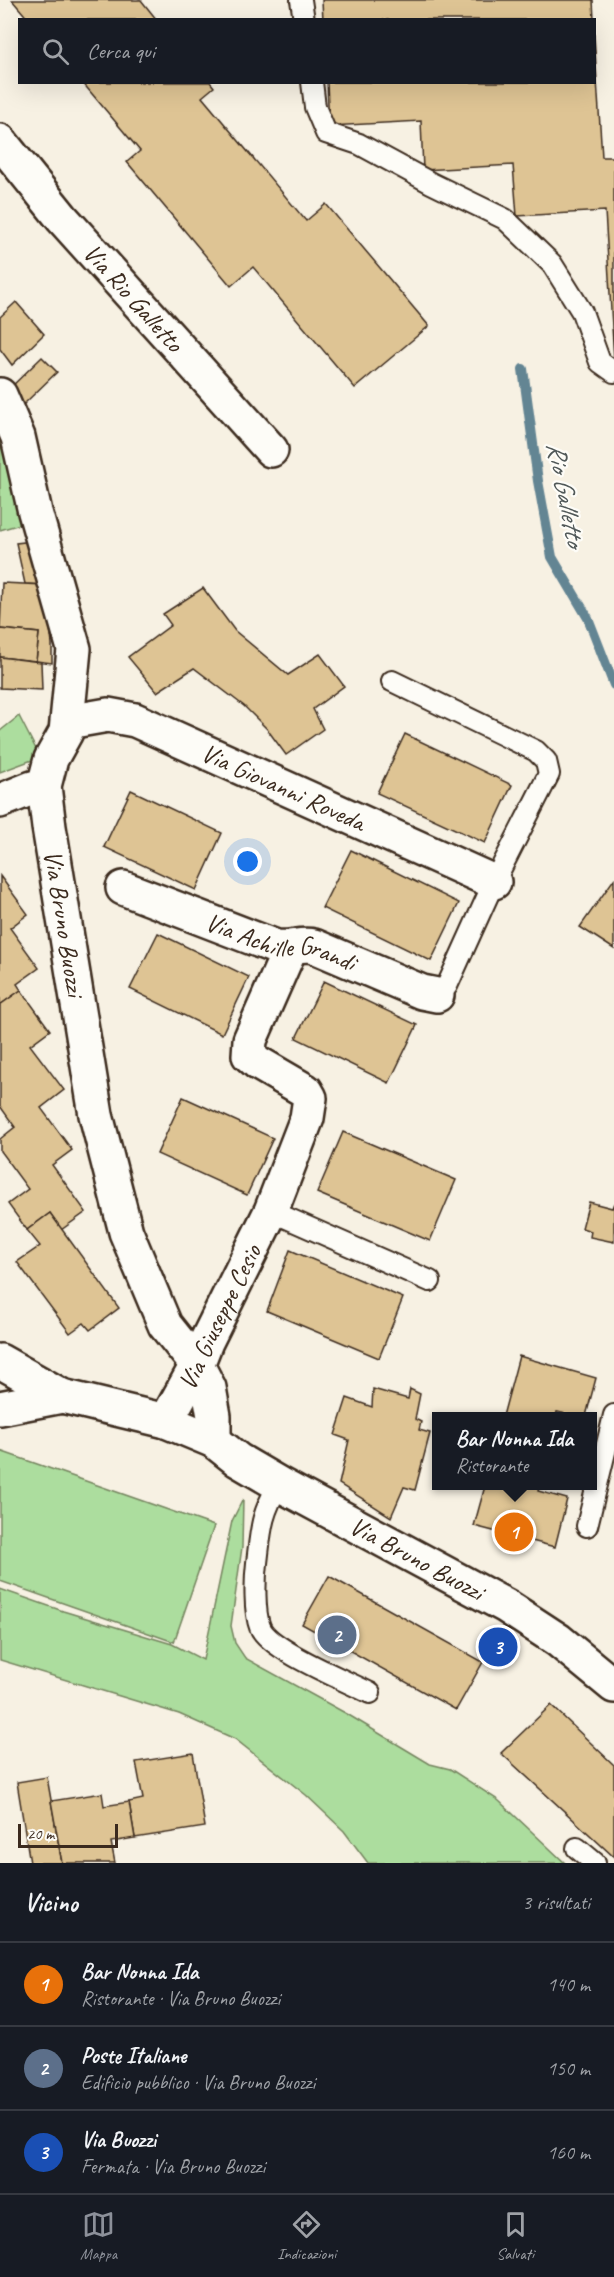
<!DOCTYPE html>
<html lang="it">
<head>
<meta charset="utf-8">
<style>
  :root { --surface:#171b24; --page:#242831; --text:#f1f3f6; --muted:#9ea1a6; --line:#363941; --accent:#8c9099 }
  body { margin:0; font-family:Caveat,sans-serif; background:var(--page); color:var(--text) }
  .scale { position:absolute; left:18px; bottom:15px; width:100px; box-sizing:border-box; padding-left:6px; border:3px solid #3b2a1e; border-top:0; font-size:16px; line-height:21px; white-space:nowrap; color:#3b2a1e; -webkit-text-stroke:4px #fdfcf7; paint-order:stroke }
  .you { position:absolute; left:248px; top:862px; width:21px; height:21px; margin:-15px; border:4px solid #fff; border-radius:50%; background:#1a73e8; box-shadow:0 0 0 9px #1a73e833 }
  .badge { display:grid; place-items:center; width:39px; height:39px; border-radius:50%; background:var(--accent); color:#fff; font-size:20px; font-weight:700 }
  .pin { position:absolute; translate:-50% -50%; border:3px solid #fff; box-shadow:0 2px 6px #0006 }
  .popup { position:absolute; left:432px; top:1412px; width:165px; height:78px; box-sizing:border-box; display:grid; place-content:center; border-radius:0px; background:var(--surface); filter:drop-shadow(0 2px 4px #0005); font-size:20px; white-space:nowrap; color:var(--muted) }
  .popup b { font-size:22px; color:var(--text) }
  .popup::after { content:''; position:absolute; left:50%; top:100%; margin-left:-12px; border:12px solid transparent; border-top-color:var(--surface) }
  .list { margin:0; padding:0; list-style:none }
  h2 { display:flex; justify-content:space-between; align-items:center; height:78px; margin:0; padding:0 24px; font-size:26px }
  h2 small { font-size:20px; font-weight:400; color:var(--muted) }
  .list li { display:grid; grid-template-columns:39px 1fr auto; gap:18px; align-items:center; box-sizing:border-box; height:84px; padding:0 24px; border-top:2px solid var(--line) }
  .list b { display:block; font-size:22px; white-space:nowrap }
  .list p { margin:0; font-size:20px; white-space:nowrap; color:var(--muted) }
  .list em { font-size:20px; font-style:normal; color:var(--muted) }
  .icon { flex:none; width:33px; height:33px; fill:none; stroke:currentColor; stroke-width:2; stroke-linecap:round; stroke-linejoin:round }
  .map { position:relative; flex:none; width:614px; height:1863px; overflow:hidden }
  .search { position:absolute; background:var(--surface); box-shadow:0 6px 24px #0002; left:18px; right:18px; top:18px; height:66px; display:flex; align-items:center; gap:15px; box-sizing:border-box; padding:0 21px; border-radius:0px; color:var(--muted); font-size:22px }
  .sheet { height:330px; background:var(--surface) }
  nav { display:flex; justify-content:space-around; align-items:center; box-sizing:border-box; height:84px; border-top:2px solid var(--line); background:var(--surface); font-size:16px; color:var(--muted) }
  nav a { display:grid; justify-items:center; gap:3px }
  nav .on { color:var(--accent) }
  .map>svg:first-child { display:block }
</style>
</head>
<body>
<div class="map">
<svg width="614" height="1863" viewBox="0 0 614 1863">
  <rect width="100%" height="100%" fill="#f7f1e3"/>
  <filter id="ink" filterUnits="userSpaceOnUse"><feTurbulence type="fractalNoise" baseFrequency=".0167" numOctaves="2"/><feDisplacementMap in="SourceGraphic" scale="12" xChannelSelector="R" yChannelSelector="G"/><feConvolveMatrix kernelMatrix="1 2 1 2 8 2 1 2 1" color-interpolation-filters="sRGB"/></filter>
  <g filter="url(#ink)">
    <!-- green -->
    <g fill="#acdd9e" stroke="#74845e" stroke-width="1.5">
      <path d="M0 431 24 523 0 530Z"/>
      <path d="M19 716 40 757 0 772V731Z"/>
      <path d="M0 1451 214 1526 174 1642 0 1581Z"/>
      <path d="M243 1499 242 1547 231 1626 235 1643 245 1658 347 1714 430 1764 450 1769 498 1800 565 1863H368L344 1831 306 1795 235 1739 179 1714 0 1660V1589L63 1611 172 1644 203 1660 232 1521Z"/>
    </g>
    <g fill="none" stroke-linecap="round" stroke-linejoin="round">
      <!-- stream -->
      <path stroke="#648593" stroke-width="10" d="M523 369 538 481 552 557 588 618 614 685"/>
    </g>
    <!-- building -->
    <g fill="#dec494" stroke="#3b2a1e" stroke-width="1.5">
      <path d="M12 0H141L157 20H29Z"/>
      <path d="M322 0H593L594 20H323Z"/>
      <path d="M594 34 602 157H614V360L605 211 517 216 513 165 423 170 421 121 329 126 327 82H594Z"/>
      <path d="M82 82H210L214 87 202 97 306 221 326 204 429 326 355 388 253 267 231 286 127 162 140 151Z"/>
      <path d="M16 302 44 334 12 365 0 349V317Z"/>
      <path d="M42 357 57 372 24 404 9 389Z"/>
      <path d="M33 541 45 585 25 584 16 543Z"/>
      <path d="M2 583 45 585 52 644V663L36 661 39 633 0 629Z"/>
      <path d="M203 588 235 631 288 675 320 654 344 686 313 709 323 729 286 755 267 729 244 706 194 668 157 692 128 657 171 625 163 614Z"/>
      <path d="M0 629 39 633 36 661 0 657Z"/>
      <path d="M0 657 41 662 42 690 0 688Z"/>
      <path d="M405 734 512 785 485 843 377 793Z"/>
      <path d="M131 790 222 833 196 890 104 847Z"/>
      <path d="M351 850 459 903 431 961 322 908Z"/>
      <path d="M0 876 28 914 10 928 39 968 17 984 21 990 0 1005Z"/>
      <path d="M614 879V949L580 927Z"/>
      <path d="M158 933 249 977 222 1034 130 989Z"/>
      <path d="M324 981 417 1025 389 1083 296 1038Z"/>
      <path d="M21 990 50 1030 30 1045 64 1090 41 1108 72 1150 52 1165 86 1212 61 1230 50 1213 27 1230 8 1204 28 1189 0 1151V1139L15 1127 0 1106V1005Z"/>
      <path d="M183 1097 273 1138 247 1195 157 1154Z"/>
      <path d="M343 1132 456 1180 430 1241 317 1193Z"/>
      <path d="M589 1202 612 1208 614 1203V1242L590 1237 591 1231 582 1228Z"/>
      <path d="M50 1213 119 1308 90 1330 84 1323 70 1333 17 1262 40 1246 27 1230Z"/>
      <path d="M290 1250 403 1298 379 1358 267 1311Z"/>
      <path d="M519 1356 596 1378 586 1416H575L557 1412 556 1416H503Z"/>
      <path d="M373 1389 408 1399 410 1389 420 1394 415 1419 421 1422 419 1430 430 1433 415 1490 404 1487 391 1517 339 1484 349 1440 335 1435 347 1398 372 1407Z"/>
      <path d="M485 1486H539L538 1491 567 1499 555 1547 474 1526Z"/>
      <path d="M329 1576 483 1662 456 1710 302 1624Z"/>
      <path d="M551 1705 614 1765V1857L501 1753Z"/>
      <path d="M193 1753 205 1827 135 1838 129 1802 143 1799 136 1762Z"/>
      <path d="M47 1777 62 1863H30L17 1782Z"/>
      <path d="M102 1793 104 1806 129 1802 135 1838 111 1842 115 1863H62L51 1801Z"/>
    </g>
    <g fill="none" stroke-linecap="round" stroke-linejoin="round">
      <defs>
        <g id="service">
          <path d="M301 0 304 20"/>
          <path d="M312 82 315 107 326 133 359 144 431 183 505 219 552 264 582 312 600 362 614 372"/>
          <path d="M392 681 536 751 546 761 549 774 494 882 447 986 437 995"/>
          <path d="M271 1211 430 1281"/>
          <path d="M279 1484C261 1515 261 1528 257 1563 255 1579 254 1612 260 1627 269 1650 347 1681 370 1693"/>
          <path d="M587 1526 614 1415"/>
          <path d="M577 1848 595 1863"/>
        </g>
        <g id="minor">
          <path id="s1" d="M0 141 62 218 271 450"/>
          <path id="s2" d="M0 395 18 437 35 512 74 649 66 732 51 759 44 786 49 827 96 1115 126 1232 165 1325 197 1365 209 1388 214 1416V1441"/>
          <path id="s3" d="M68 722 108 715 135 720 494 882"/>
          <path d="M0 801 32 788 44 786"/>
          <path id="s4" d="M123 888 276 947C290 949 301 943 314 946L422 992 437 995"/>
          <path d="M0 1408 62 1396"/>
          <path id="s5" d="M166 1421 197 1365 206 1342 271 1211 307 1118 310 1098 306 1091 258 1063 249 1055 250 1040 290 949"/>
        </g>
        <g id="tertiary">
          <path id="s6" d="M0 1361 62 1396 166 1421 214 1441 238 1460 279 1484 506 1606 558 1640 614 1686"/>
        </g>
      </defs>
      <!-- service casing -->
      <use href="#service" stroke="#3b2a1e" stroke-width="24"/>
      <!-- minor casing -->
      <use href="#minor" stroke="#3b2a1e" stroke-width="38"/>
      <!-- tertiary casing -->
      <use href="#tertiary" stroke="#3b2a1e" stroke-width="38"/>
      <!-- service -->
      <use href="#service" stroke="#fdfcf7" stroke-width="20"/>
      <!-- minor -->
      <use href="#minor" stroke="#fdfcf7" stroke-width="33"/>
      <!-- tertiary -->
      <use href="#tertiary" stroke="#fdfcf7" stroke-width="33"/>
    </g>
  </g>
  <g text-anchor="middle" stroke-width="4.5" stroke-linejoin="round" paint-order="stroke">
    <!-- street labels -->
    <g font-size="26" fill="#3b2a1e" stroke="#fdfcf7">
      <text dy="9" stroke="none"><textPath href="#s1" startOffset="206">Via Rio Galletto</textPath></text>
      <text dy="9" stroke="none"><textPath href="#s3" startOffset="231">Via Giovanni Roveda</textPath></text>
      <text dy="9" stroke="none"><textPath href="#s2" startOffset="546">Via Bruno Buozzi</textPath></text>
      <text dy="9" stroke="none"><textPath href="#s4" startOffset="168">Via Achille Grandi</textPath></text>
      <text dy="9" stroke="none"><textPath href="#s5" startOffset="117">Via Giuseppe Cesio</textPath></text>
      <text dy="9" stroke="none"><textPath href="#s6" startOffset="465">Via Bruno Buozzi</textPath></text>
    </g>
    <!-- water labels -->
    <g font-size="27" font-style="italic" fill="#505858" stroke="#fdfcf7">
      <text transform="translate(566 494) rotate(79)" y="9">Rio Galletto</text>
    </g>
  </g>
</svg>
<div class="scale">20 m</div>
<div class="you"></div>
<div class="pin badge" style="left:514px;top:1532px;background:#e8710a">1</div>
<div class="popup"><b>Bar Nonna Ida</b>Ristorante</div>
<div class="pin badge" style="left:337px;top:1635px;background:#5c6f8a">2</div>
<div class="pin badge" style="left:498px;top:1647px;background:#1a4fb4">3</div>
<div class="search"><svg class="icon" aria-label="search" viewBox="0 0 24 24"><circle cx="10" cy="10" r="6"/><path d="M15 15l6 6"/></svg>Cerca qui</div>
</div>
<section class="sheet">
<h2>Vicino<small>3 risultati</small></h2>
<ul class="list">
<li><span class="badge" style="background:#e8710a">1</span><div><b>Bar Nonna Ida</b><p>Ristorante · Via Bruno Buozzi</p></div><em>140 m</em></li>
<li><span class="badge" style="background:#5c6f8a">2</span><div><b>Poste Italiane</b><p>Edificio pubblico · Via Bruno Buozzi</p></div><em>150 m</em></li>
<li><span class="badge" style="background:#1a4fb4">3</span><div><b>Via Buozzi</b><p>Fermata · Via Bruno Buozzi</p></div><em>160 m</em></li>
</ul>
</section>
<nav>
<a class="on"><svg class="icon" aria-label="map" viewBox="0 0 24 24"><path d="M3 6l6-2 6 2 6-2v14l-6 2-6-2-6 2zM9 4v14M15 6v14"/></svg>Mappa</a>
<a><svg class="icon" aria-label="directions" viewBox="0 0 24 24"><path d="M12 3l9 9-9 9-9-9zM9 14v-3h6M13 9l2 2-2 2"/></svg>Indicazioni</a>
<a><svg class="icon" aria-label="saved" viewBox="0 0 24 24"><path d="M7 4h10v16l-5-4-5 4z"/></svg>Salvati</a>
</nav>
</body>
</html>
